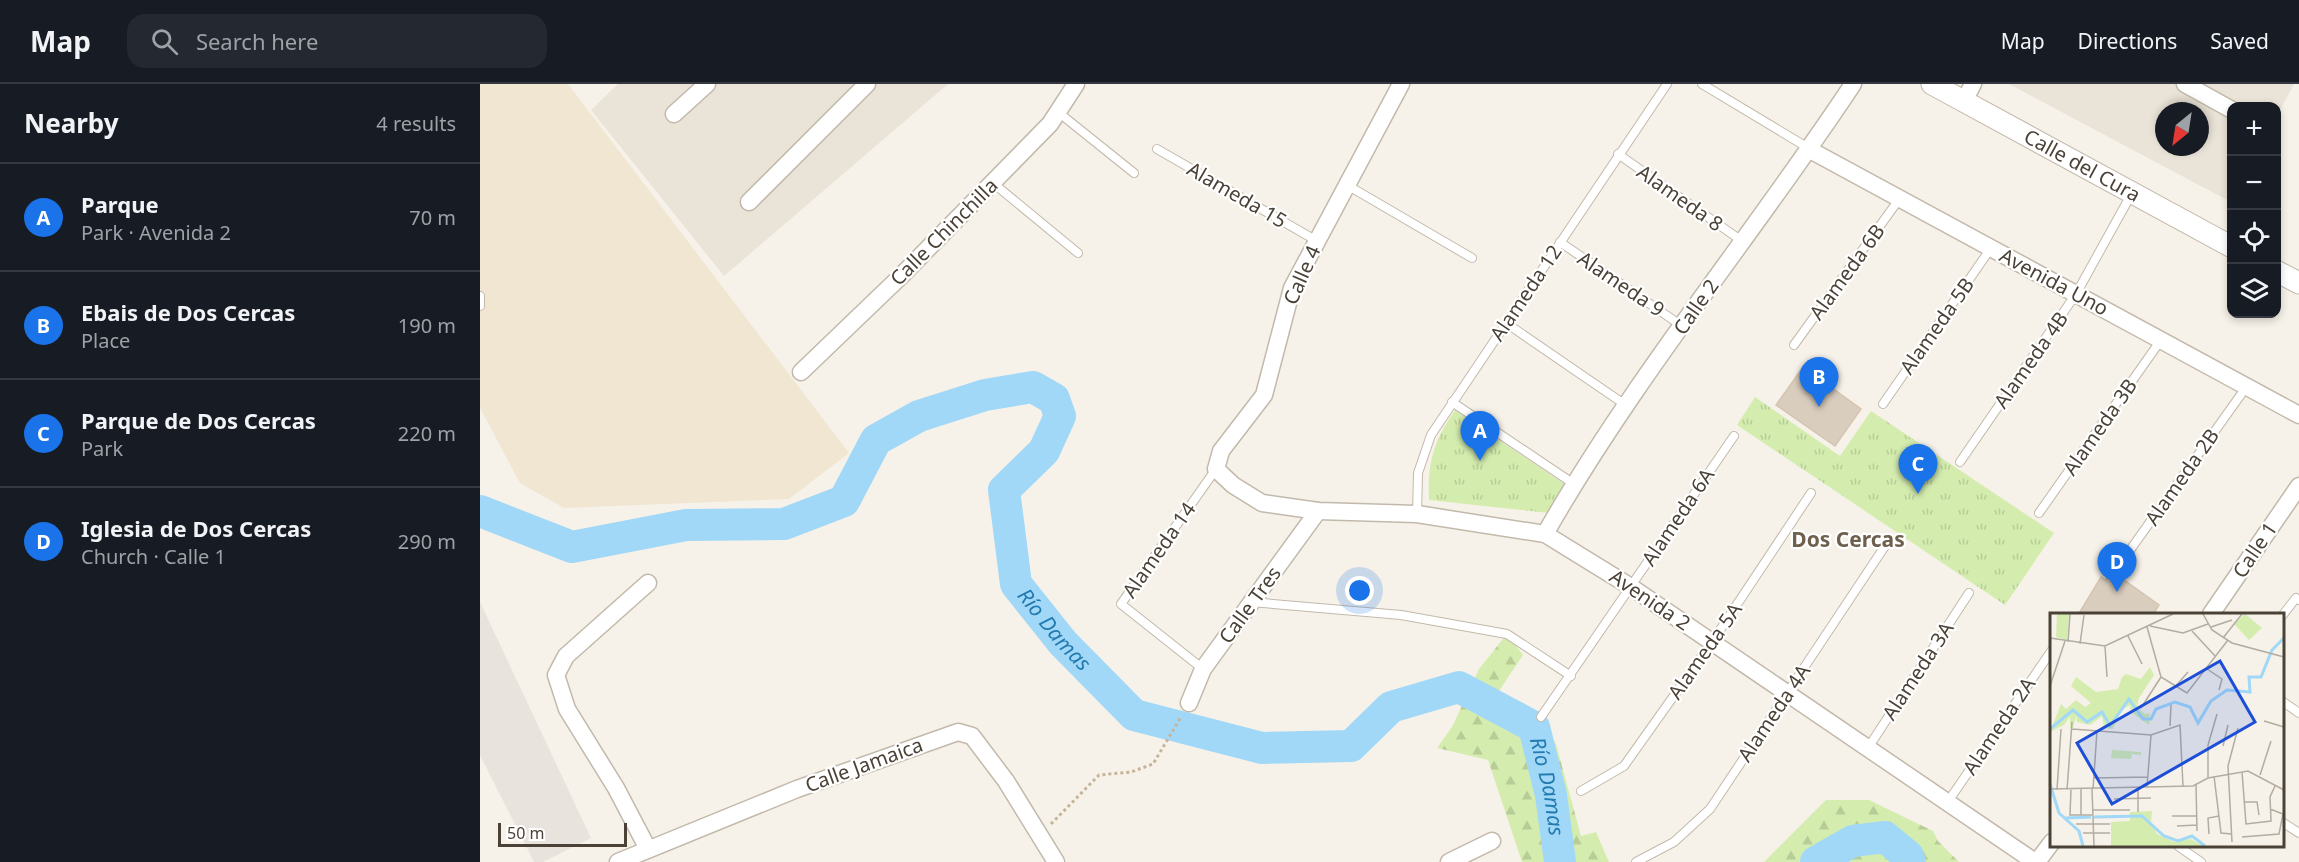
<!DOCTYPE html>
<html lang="en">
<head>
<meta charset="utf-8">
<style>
  :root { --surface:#171b24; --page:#242831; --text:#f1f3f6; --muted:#9ea1a6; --line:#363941; --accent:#1a73e8 }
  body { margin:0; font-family:"Noto Sans",sans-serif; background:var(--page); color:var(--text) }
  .controls { position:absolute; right:18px; top:18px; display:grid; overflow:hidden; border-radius:12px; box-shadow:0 3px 9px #0003 }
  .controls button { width:54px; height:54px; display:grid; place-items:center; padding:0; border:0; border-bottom:2px solid var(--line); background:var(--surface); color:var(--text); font:30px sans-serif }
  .compass { position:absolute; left:1675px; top:18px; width:54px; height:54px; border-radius:50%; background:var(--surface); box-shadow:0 3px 9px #0003; rotate:210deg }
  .scale { position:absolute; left:18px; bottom:15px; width:129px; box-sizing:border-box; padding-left:6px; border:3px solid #4b4237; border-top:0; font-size:16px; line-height:21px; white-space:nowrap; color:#4b4237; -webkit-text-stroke:4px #fff; paint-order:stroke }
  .you { position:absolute; left:880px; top:507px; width:21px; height:21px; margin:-15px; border:4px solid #fff; border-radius:50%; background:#1a73e8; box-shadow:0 0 0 9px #1a73e833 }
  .badge { display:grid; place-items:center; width:39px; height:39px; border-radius:50%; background:var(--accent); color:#fff; font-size:20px; font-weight:700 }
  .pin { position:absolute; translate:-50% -50px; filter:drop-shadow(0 2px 3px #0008) }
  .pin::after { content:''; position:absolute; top:32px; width:21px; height:18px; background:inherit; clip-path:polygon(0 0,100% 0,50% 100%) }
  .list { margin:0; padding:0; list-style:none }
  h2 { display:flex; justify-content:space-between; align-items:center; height:78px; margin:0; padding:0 24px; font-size:26px }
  h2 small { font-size:20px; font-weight:400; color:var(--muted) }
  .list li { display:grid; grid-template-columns:39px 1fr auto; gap:18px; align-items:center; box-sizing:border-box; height:108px; padding:0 24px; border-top:2px solid var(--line) }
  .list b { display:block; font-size:22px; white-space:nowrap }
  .list p { margin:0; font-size:20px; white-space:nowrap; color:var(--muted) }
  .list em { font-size:20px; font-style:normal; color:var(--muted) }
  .icon { flex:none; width:33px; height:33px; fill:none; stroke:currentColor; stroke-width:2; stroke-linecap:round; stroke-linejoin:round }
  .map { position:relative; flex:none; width:1819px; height:778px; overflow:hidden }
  header { display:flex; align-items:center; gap:36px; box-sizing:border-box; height:84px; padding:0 30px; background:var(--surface); border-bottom:2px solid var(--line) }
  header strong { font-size:28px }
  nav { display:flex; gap:33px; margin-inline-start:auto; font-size:21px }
  .search { width:420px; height:54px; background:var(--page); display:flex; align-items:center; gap:15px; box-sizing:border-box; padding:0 21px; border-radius:18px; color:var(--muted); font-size:22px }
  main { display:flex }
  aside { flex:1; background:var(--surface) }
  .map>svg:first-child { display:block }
</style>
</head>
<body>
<header>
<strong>Map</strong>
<div class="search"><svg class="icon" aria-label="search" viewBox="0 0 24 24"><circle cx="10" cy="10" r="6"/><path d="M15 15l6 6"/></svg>Search here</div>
<nav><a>Map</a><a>Directions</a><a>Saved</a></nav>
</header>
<main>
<aside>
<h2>Nearby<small>4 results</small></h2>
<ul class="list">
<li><span class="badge">A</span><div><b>Parque</b><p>Park · Avenida 2</p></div><em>70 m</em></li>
<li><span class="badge">B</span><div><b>Ebais de Dos Cercas</b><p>Place</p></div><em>190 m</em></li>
<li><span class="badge">C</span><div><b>Parque de Dos Cercas</b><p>Park</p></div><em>220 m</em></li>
<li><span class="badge">D</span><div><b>Iglesia de Dos Cercas</b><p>Church · Calle 1</p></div><em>290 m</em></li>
</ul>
</aside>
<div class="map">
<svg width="1819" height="778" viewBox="0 0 1819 778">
  <defs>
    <pattern id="forest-firs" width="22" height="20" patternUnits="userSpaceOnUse" patternTransform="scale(1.5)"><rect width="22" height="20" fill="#d4edaf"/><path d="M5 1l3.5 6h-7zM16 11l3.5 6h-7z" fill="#b8cc97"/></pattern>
    <pattern id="park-tufts" width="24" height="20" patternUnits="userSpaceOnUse" patternTransform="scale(1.5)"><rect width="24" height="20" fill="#d4edaf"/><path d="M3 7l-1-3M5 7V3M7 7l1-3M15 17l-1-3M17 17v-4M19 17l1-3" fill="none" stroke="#b8cc97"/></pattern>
  </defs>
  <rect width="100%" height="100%" fill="#f6f2e9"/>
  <!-- residential -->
  <g fill="#eae3d7" fill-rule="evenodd">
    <path d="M138 0H468L244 192 111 26Z"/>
    <path d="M1529 0H1814L1797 32 1796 22H1752V112L1749 117ZM1684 27H1720V63H1684Z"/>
  </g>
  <!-- industrial -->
  <path fill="#e9e3de" d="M0 518 111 754 63 778H54L0 671Z"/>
  <!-- education -->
  <path fill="#f0e6d2" d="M0 0H88L369 369 309 415 84 424 40 399 0 324Z"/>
  <!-- forest -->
  <g fill="url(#forest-firs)">
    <path d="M1027 550 1043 571 1019 607 1061 633 1076 660 1101 752 1116 748 1129 778H1042L1008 676 957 664 972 643 999 585Z"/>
    <path d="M1346 716H1389L1453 747 1458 757 1479 778H1284Z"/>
  </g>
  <!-- park -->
  <g fill="url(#park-tufts)">
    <path d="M1275 313 1360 372 1391 327 1574 449 1525 521 1257 341Z"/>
    <path d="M975 326 1087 402 1069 429 949 416C947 378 954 357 975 326Z"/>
  </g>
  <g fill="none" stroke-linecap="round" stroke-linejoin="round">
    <!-- river -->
    <g stroke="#a1d8f7" stroke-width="32">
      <path id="s1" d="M0 427 92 463 206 441 304 440 364 417 396 356 439 332 505 311 553 303 574 315 580 332 564 367 524 406 536 500 583 559 654 631 782 664 871 662 911 623 979 603 1054 643 1071 711 1080 778"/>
      <path d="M1336 778 1373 757 1405 753 1428 772 1430 778"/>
    </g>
  </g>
  <!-- building -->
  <g fill="#d9cdbe" stroke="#d4c4b0" stroke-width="1.5">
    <path d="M1323 283 1381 325 1355 362 1296 321Z"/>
    <path d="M1629 491 1634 495 1637 491 1679 521 1673 531H1598L1621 493 1625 496Z"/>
  </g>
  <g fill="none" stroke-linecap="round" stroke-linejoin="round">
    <defs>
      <g id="service">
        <path d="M1222 0 1330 65"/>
        <path d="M578 28 654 89"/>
        <path d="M677 65 837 157"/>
        <path d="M1138 70 1262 157"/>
        <path d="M513 99 598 169"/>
        <path d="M867 101 992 174"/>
        <path d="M1080 158 1202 242"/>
        <path d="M0 212V222"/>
        <path d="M1026 239 1147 322"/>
        <path d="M1314 261 1420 114"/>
        <path d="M972 318 1094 400"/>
        <path d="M1403 320 1511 164"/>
        <path d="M1480 378 1596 210 1652 109"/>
        <path d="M1559 429 1681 256"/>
        <path d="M937 430 938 389 951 351 1187 0"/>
        <path d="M1638 483 1767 302"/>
        <path d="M771 518 921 531 1027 550 1091 592"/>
        <path d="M1802 532 1816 514 1819 516"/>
        <path d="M723 585 641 520 736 385"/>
        <path d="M1802 617 1819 629"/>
        <path d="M1061 633 1254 352"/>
        <path d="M1388 664 1489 509"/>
        <path d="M1101 707 1144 682 1232 558 1331 409"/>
        <path d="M1467 719 1572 566"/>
        <path d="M1802 738 1819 749"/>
        <path d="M1698 762 1721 778"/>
        <path d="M1156 778 1194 758 1230 725 1409 456"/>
      </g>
      <g id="minor">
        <path d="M921 0 812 204 784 311 741 367 736 385 753 401 782 419 838 427 937 430 1065 450 1151 503 1555 778"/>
        <path d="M1705 0 1752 26"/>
        <path d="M1484 17 1493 0"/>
        <path d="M194 30 227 0"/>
        <path d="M1330 66 1819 331"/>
        <path d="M269 118 387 0"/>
        <path d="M321 288 420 193 570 40 596 0"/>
        <path d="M1065 450C1155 292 1273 151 1373 0"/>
        <path d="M168 499 86 572 76 591 87 625 136 704 168 765"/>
        <path d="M1731 530 1819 402"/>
        <path d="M709 619 723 585 838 427"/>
        <path d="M138 778 317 705 478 648 492 652 526 697 576 778"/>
        <path d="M969 778 1012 757"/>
        <path d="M1557 778 1572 758"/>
      </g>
      <g id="tertiary">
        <path id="s2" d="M1452 0 1752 163"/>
        <path d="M1796 187 1819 199"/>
      </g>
    </defs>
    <!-- service casing -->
    <use href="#service" stroke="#c3b9ab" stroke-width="10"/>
    <!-- minor casing -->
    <use href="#minor" stroke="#c3b9ab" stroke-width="19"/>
    <!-- tertiary casing -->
    <use href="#tertiary" stroke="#c3b9ab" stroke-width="23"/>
    <!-- path -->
    <path stroke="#c6b49b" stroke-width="3" stroke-dasharray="3 3" stroke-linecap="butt" d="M571 740 619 691 651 688 673 680 701 633"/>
    <!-- service -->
    <use href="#service" stroke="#fff" stroke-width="8"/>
    <!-- minor -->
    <use href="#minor" stroke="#fff" stroke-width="16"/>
    <!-- tertiary -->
    <use href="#tertiary" stroke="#fff" stroke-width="21"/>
  </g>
  <g text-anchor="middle" stroke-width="4.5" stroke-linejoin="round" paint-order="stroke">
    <!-- street labels -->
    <g font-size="20" fill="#4b4237" stroke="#fff">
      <text dy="7" stroke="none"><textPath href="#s2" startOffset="171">Calle del Cura</textPath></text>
      <text transform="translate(757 111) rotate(30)" y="7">Alameda 15</text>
      <text transform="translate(1200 114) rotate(35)" y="7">Alameda 8</text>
      <text transform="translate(464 148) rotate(-45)" y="7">Calle Chinchilla</text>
      <text transform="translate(1367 188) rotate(-54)" y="7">Alameda 6B</text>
      <text transform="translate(822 191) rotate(-66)" y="7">Calle 4</text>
      <text transform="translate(1574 198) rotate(28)" y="7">Avenida Uno</text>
      <text transform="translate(1141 200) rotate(34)" y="7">Alameda 9</text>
      <text transform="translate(1046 209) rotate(-56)" y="7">Alameda 12</text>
      <text transform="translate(1216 223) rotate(-55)" y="7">Calle 2</text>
      <text transform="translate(1457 242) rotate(-55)" y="7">Alameda 5B</text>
      <text transform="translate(1551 276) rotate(-55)" y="7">Alameda 4B</text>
      <text transform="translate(1620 343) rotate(-55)" y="7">Alameda 3B</text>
      <text transform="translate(1702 393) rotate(-55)" y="7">Alameda 2B</text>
      <text transform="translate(1198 433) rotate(-56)" y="7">Alameda 6A</text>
      <text transform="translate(679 466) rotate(-55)" y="7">Alameda 14</text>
      <text transform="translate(1775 466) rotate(-56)" y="7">Calle 1</text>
      <text transform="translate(1170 516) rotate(34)" y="7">Avenida 2</text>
      <text transform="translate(770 521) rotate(-54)" y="7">Calle Tres</text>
      <text transform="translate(1225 567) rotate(-55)" y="7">Alameda 5A</text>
      <text transform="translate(1438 587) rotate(-57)" y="7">Alameda 3A</text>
      <text transform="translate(1294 629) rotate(-56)" y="7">Alameda 4A</text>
      <text transform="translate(1519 642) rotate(-56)" y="7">Alameda 2A</text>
      <text transform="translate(384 681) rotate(-20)" y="7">Calle Jamaica</text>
    </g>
    <!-- neighbourhood labels -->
    <g font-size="21" font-weight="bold" fill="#6f5f4d" stroke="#fff">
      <text x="1368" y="463">Dos Cercas</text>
    </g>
    <!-- water labels -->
    <g font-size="21" font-style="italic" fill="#227bb0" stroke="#fff">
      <text dy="7" stroke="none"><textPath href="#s1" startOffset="904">Río Damas</textPath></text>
      <text dy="7" stroke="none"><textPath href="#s1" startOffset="1515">Río Damas</textPath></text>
    </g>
  </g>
  <!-- overview -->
  <g transform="translate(1570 529)">
    <rect width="234" height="234" fill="#f6f2e9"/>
    <path d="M100 54 104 62 89 85 87 94 95 101 100 100 99 112 81 99 80 92 71 97 63 116 54 115 52 103 40 112 27 109 26 103 23 115H20V103L14 112 0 119 11 91 16 96 26 87 35 94 41 90 21 73 26 64 46 79 68 76 72 64 76 61 91 66Z" fill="#d4edaf"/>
    <path d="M7 1H19L17 27 6 24Z" fill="#d4edaf"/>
    <path d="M62 137 91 139V142L82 141 81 146 61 145Z" fill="#d4edaf"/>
    <path d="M195 1 212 15 199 27 184 11ZM102 198 101 210 107 221 124 229 141 226 153 233H61V209L80 208V199Z" fill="#d4edaf"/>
    <path fill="none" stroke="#a1d8f7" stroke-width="3" d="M0 116 23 97 37 109 52 99 60 113 79 86 93 106H101L106 96 125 89 140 94 148 110 161 88 177 77 200 79 199 64H211L222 37 234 25M0 171 9 200 29 218 33 233M44 204 92 203 114 223 128 228 142 223 155 233M15 205 41 204"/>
    <path fill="none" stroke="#b2aca2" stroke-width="1.5" d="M153 1 162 17 182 30 234 44M100 13 133 20 158 11M97 14 111 64 137 80 178 27M161 14 182 7M142 18 166 44M78 23 92 51M0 25 55 33 123 1M173 25 192 1M18 29 20 1M30 31 34 2M55 33 57 64M157 56 172 66 169 77M0 73 15 28M125 74 138 59M91 95 111 64M214 108 234 114M120 113 121 92M22 116 101 122 130 112 133 173M173 133 178 112M192 159 196 211 221 208 220 184 225 173M210 162 221 128M164 163 171 220 182 221M43 165 98 164M158 165V132L167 101M146 171 147 218M97 174 101 122M88 175V199M0 176 143 173 158 165 198 158 234 177M21 176 20 202H42M42 176 44 233M43 176 47 118M7 177 11 116M17 177 22 109M64 186 101 185M194 189H207L209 202M42 197H80M31 202V176M122 203H147M26 211H60M127 213 147 212M33 220H60M159 221 158 205 169 203M192 224 229 221 233 201 220 196M182 229 178 153 188 115"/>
    <path fill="#1d4ed8" fill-opacity="0.15" stroke="#1d4ed8" stroke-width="3" d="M170 48 205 109 62 191 27 130Z"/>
    <rect width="234" height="234" fill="none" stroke="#4b4237" stroke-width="3"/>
  </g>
</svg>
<div class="controls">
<button>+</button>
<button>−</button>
<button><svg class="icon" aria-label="locate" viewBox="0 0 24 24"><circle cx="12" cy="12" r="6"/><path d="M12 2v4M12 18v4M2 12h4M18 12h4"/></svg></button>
<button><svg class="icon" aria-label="layers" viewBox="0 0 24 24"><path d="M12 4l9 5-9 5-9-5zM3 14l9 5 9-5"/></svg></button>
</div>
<svg class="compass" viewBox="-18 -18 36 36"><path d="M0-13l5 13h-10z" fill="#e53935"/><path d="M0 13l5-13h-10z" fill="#9ea1a6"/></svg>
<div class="scale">50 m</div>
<div class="you"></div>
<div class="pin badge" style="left:1000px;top:377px">A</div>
<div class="pin badge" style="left:1339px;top:323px">B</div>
<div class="pin badge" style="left:1438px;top:410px">C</div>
<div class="pin badge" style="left:1637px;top:508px">D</div>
</div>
</main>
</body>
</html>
